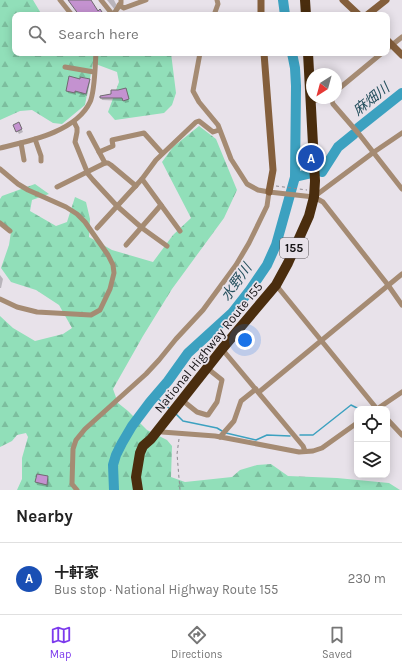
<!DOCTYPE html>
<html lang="en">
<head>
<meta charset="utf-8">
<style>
  :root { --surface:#fff; --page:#f2f2f2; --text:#222; --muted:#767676; --line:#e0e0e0; --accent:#7c3aed }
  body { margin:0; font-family:Karla,"Noto Sans JP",sans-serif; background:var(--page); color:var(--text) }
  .controls { position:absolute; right:12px; bottom:12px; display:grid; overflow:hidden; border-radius:8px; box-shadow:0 2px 10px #0003 }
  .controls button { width:36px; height:36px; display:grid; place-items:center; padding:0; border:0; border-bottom:1px solid var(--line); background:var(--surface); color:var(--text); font:20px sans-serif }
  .compass { position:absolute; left:306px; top:68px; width:36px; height:36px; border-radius:50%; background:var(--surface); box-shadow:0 2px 10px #0003; rotate:216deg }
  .you { position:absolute; left:245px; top:340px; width:14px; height:14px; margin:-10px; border:3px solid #fff; border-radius:50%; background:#1a73e8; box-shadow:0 0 0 6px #1a73e833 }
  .badge { display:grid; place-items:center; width:26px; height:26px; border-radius:50%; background:var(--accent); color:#fff; font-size:13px; font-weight:700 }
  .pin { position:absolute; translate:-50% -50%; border:2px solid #fff; box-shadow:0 1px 4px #0006 }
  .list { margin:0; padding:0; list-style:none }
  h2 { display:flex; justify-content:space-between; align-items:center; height:52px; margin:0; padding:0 16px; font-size:17px }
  h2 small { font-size:13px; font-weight:400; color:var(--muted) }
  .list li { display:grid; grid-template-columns:26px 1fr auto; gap:12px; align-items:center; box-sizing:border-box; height:72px; padding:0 16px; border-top:1px solid var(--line) }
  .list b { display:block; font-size:15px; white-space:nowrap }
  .list p { margin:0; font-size:13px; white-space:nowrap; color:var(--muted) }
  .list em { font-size:13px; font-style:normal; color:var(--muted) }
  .icon { flex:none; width:22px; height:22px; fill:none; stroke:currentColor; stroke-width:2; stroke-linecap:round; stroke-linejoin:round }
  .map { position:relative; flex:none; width:402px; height:490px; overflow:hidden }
  .search { position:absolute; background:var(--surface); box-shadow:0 2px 10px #0003; left:12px; right:12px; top:12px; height:44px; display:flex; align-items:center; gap:10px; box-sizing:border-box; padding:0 14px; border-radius:8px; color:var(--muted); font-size:15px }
  .sheet { height:124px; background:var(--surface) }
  nav { display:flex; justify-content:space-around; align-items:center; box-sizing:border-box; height:56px; border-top:1px solid var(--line); background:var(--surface); font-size:11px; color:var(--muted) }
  nav a { display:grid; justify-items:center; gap:2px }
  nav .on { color:var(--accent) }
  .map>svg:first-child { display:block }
</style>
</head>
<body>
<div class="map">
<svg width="402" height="490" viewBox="0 0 402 490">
  <defs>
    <pattern id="forest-firs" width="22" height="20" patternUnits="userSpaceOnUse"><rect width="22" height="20" fill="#91dfb9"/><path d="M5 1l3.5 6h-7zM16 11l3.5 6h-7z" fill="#7cbe9e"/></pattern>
  </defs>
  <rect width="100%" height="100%" fill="#e8e2ea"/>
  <!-- forest -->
  <g fill="url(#forest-firs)">
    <path d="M0 0H33L42 15H15V53H171L176 93 172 105 164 113 115 120 108 112 119 82 117 72 93 63 85 105 62 124 53 123 32 110 20 111 0 120Z"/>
    <path d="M199 126 216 139 237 190 224 218 172 289 143 336 113 389 118 403 128 411 147 430 167 440 172 446 171 477 185 482 232 477 240 470 257 465 271 464 288 476 337 478 389 483 400 490H17L22 479V458L28 437 26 433 17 435 12 441 0 447V316L13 328 35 341 63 334 72 328 59 305 36 290 11 282 1 268 9 245 11 232 0 225V199L2 196 35 184 49 194 32 200 30 211 56 226 67 222 75 197 86 202 90 219 89 237 112 250 153 262 173 235 191 218 162 162 173 147Z"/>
  </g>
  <!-- shadow -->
  <g fill="#0003">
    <path d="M107 0H114L117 6 115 10Z"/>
    <path d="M81 80H89L90 82 87 96 76 93V95L68 93 67 90Z"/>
    <path d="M126 90 129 102 125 103 124 101 102 100 101 98Z"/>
    <path d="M14 125 20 126 23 132 19 134Z"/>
    <path d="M0 275 3 279 1 288H0Z"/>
    <path d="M48 477 49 480 48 487 37 485 36 482Z"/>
  </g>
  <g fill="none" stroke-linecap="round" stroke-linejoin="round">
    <!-- stream -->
    <g stroke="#3ca1c0" stroke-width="1.5">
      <path d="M155 396 170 409"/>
      <path d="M176 414 183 421 217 428 222 431"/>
      <path d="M387 425 389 426"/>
      <path d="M226 433 256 440 267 435 290 436"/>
      <path d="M300 435H313L351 405 359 409"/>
    </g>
    <!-- river -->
    <g stroke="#3ca1c0" stroke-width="10">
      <path d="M283 0 285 15"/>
      <path d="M358 128 402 93"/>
      <path d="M322 172 338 147 354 134"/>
      <path d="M295 177 308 174"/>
      <path d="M114 490 113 465 116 455 122 443 132 426 150 402 168 381 188 353 232 313 250 290 267 265 276 245 295 177 296 86 295 68 292 53"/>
    </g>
  </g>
  <!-- building -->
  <g fill="#c492d0" stroke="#706a71">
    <path d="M68 0H91L98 11 100 9 104 15H79Z"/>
    <path d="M69 76 80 79V77L90 79 86 94 75 91V93L66 91Z"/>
    <path d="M126 88 129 99 123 101 122 98H100V96L111 94V90H118Z"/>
    <path d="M19 122 22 129 16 132 13 125Z"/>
    <path d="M37 474 48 476 47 485 35 482Z"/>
  </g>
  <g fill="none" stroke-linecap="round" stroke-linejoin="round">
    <!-- path -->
    <g stroke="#8d898f" stroke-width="1" stroke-dasharray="3 3" stroke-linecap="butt">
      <path d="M276 186 307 190"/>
      <path d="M179 439 177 454 180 490"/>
    </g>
    <!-- street -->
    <g stroke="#a58b73" stroke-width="5">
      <path d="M60 0 72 15"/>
      <path d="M101 0 113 15"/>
      <path d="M119 5 124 8 146 0"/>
      <path d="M113 15 121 3V0"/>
      <path d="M214 15 218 4 217 0"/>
      <path d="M387 49 402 37"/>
      <path d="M200 53 193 91 199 102 218 125 231 159 247 184 258 190 269 192 314 197 323 202 388 285 402 305"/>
      <path d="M65 67 94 72"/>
      <path d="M336 91 382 53"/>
      <path d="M331 98 333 104 359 134 402 189"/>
      <path d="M311 101 331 98"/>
      <path d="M74 122 77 128V132L75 142 88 174 93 180 117 206 142 228 167 246"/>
      <path d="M89 133 105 163"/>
      <path d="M35 139 41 156V161"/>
      <path d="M21 143 24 160"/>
      <path d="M0 148C29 141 76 132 90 102 95 91 95 66 96 53"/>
      <path d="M99 152 113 146 112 140 144 133 162 153"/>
      <path d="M0 169 18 184 28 190 66 207 77 214 85 222 108 255 113 265 114 273 110 289 100 310 91 315 37 312 17 307 0 299"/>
      <path d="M142 179 180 231"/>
      <path d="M57 187 105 163H108L111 165 136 186"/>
      <path d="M315 196 374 152 402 133"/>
      <path d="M0 223 10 231"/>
      <path d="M97 228 142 179 156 160 196 122 199 121 213 132 219 130"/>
      <path d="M126 245 161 205"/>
      <path d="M276 285 377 409"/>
      <path d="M222 349 303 446 305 451"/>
      <path d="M259 392 402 274"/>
      <path d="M182 400 197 412 207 415H208L217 402 222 380 207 368"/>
      <path d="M377 409 402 392"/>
      <path d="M387 419 402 435"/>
      <path d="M159 430 162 432 215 436 226 438 299 452 313 451 322 448 357 423"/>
      <path d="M220 437 234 421 241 401 256 389"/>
      <path d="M77 490 72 484 73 449 76 440 85 429 146 374 159 360 176 339 203 310 236 265 249 243 267 206 269 192"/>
    </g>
    <!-- secondary -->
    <g stroke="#845f3c" stroke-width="7">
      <path d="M261 0V15"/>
      <path d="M343 0 359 15"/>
      <path d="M367 15 386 0"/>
      <path d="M387 40 402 55"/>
      <path d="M264 53 273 170 269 192"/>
    </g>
    <!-- highway -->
    <g stroke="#4a2d0e" stroke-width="10">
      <path d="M305 0 306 15"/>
      <path d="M138 490 136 477 140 453 143 446 151 439 222 349 276 285 288 263 309 216 314 197 315 181 308 53"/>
    </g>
  </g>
  <g text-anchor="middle" stroke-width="3.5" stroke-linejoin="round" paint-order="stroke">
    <!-- shield labels -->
    <rect fill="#e8e2ea" stroke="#565256" stroke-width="1" x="280" y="238" width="28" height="20" rx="3"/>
    <g font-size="12" font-weight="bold" fill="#171517">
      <text x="294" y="252">155</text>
    </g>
    <!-- street labels -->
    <g font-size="13" fill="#171517" stroke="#e8e2ea">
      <text transform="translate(208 347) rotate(-51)" y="5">National Highway Route 155</text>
    </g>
    <!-- water labels -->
    <g font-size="14" font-style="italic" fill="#244f5d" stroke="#e8e2ea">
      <text transform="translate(371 99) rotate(-39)" y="5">麻畑川</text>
      <text transform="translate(236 282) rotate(-55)" y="5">水野川</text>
    </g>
  </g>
</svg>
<div class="controls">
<button><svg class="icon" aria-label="locate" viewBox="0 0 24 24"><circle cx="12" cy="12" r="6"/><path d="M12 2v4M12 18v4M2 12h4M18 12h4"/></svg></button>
<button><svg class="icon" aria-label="layers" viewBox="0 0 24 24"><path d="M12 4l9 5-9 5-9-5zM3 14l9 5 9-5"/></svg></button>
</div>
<svg class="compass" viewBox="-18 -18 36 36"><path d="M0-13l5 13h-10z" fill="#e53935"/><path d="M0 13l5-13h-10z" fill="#767676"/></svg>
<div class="you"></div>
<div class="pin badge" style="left:311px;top:158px;background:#1a4fb4">A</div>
<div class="search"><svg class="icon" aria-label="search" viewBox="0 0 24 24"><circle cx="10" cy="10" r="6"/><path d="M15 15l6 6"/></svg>Search here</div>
</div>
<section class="sheet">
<h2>Nearby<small></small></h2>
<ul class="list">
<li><span class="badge" style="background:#1a4fb4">A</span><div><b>十軒家</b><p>Bus stop · National Highway Route 155</p></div><em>230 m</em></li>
</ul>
</section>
<nav>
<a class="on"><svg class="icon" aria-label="map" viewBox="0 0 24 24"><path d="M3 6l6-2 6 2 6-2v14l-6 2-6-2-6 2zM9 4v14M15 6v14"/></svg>Map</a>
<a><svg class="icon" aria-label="directions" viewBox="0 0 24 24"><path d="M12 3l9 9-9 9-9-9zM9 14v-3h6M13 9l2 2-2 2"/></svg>Directions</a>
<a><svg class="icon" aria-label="saved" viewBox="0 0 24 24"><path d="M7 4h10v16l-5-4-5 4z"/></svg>Saved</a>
</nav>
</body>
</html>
